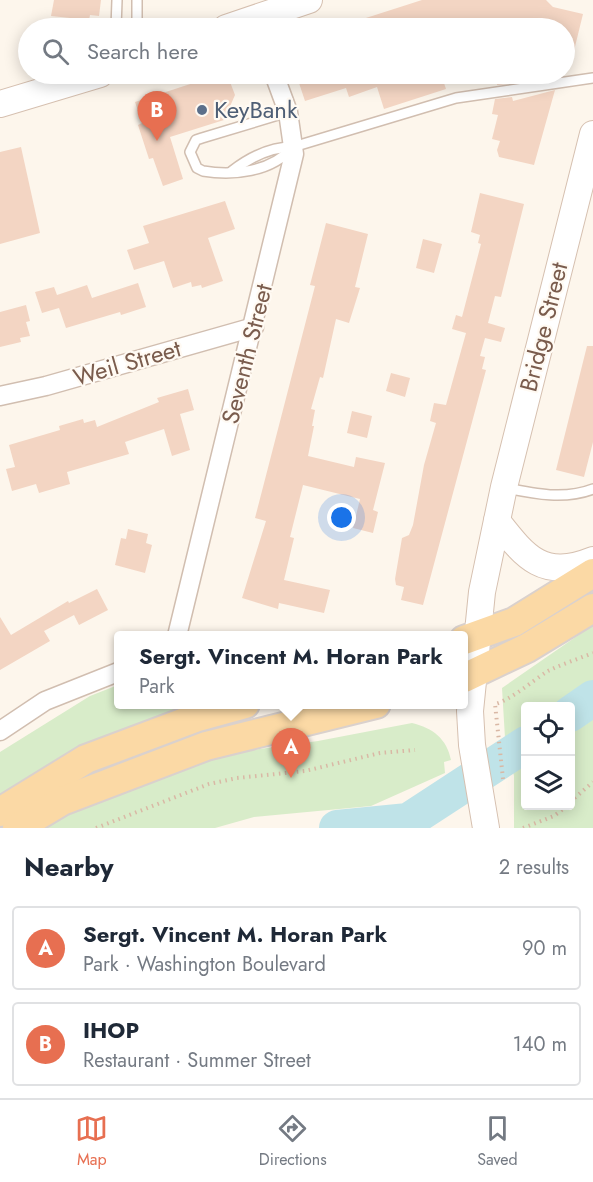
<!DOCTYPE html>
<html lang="en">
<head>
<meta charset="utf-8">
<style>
  :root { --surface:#fff; --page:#f6f6f7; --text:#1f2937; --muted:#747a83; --line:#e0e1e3; --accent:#e76f51 }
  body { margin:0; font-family:Jost,sans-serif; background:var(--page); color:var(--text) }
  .controls { position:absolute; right:18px; bottom:18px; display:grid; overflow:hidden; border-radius:6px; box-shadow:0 3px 15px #0003 }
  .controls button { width:54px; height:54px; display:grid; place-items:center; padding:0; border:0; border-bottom:2px solid var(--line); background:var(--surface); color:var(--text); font:30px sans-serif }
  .you { position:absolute; left:342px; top:518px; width:21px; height:21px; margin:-15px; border:4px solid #fff; border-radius:50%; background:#1a73e8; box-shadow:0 0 0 9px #1a73e833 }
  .badge { display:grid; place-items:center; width:39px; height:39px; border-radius:50%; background:var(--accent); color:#fff; font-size:20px; font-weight:700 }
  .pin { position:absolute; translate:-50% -50px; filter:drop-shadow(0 2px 3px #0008) }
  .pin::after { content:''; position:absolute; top:32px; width:21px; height:18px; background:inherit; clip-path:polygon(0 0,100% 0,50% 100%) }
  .popup { position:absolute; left:114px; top:631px; width:354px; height:78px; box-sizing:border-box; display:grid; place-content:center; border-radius:6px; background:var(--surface); filter:drop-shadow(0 2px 4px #0005); font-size:20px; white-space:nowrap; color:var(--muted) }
  .popup b { font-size:22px; color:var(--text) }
  .popup::after { content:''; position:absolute; left:50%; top:100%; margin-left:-12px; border:12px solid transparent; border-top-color:var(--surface) }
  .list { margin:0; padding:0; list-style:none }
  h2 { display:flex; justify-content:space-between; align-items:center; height:78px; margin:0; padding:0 24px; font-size:26px }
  h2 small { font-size:20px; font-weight:400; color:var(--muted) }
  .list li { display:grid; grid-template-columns:39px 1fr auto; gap:18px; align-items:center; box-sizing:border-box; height:84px; margin:0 12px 12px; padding:0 12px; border:2px solid var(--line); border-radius:6px }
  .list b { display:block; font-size:22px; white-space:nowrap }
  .list p { margin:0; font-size:20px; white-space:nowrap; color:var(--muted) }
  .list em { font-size:20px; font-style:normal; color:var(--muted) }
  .icon { flex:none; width:33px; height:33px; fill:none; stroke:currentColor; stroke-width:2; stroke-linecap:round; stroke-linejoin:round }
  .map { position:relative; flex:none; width:593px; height:828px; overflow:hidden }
  .search { position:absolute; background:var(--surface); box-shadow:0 3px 15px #0003; left:18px; right:18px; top:18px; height:66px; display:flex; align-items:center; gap:15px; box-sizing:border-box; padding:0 21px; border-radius:33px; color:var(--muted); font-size:22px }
  .sheet { height:270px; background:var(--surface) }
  nav { display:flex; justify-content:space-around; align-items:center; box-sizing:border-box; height:84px; border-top:2px solid var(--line); background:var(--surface); font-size:16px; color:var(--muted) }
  nav a { display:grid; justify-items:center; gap:3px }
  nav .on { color:var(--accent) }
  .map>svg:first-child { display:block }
</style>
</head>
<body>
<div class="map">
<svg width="593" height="828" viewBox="0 0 593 828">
  <rect width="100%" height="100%" fill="#fdf6ec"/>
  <!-- green -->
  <g fill="#d8ecc9" fill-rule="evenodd">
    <path d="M593 625V828H514V776L505 738 502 688ZM526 706H570V806H526Z"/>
    <path d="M118 685V704L193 705C122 728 64 757 0 795V752L90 696Z"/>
    <path d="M412 723C433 728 447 739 451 760L444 762 445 773 371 806 254 817 215 828H42L91 802 183 765 238 752 318 741Z"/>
  </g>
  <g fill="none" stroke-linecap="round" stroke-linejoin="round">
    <!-- river -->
    <g stroke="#bfe3e8" stroke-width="36">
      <path d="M570 714 593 698"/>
      <path d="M337 828 408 821 526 744"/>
    </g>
  </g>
  <!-- building -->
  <g fill="#f3d5c3">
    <path d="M54 0H101L99 16 90 15 89 20 51 16Z"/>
    <path d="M422 0H546L553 7 583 14 570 67 564 66V28H345L344 25Z"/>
    <path d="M221 74H227L235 95 224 120 170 137 183 179 163 186 153 158 149 159 138 125 142 123 135 102Z"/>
    <path d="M296 74H441L446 89 384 109 377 87 349 97 346 88 305 101Z"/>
    <path d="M499 74H504L508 84 497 85Z"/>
    <path d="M555 90 534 165 499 157 497 150 500 141 492 139 498 115 492 114 495 99 512 97 513 101Z"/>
    <path d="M21 147 40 233 0 244V152Z"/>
    <path d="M480 193 524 204 501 297 495 296 488 323 505 328 501 342 485 338 480 356 485 357 482 369 486 370 423 605 401 600 404 587 396 585 395 579 402 538 409 535 413 525 424 465 436 423 430 421 434 403 446 405 466 333 452 329 456 315 462 317 481 244 478 243 480 235 471 232Z"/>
    <path d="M225 201 235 229 208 238 223 281 202 288 201 285 192 287 191 282 173 288 164 261 134 270 127 250 149 243 143 226Z"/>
    <path d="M326 223 368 234 355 287 360 288 349 323 336 319 323 378 320 377 311 409 315 410 312 426H314L308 456 354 467 356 457 385 463 373 510 378 512 373 533 353 528 360 499 303 485 290 537 294 538 284 580 330 590 324 613 279 603 278 609 242 598 266 521 255 518 315 286 310 285Z"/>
    <path d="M423 239 442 244 434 273 416 268Z"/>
    <path d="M138 283 146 307 121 315 120 312 66 328 59 308 42 313 35 292 54 287 57 295 87 285 92 298Z"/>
    <path d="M26 305 30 321 26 322 30 336 20 338 21 342 0 347V312Z"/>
    <path d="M587 346H593V442L584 477 556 470Z"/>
    <path d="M391 373 410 378 405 397 386 391Z"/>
    <path d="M188 389 194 410 180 414 190 450 172 456 164 429 125 442 129 454 67 472 70 484 39 493 36 484 12 491 6 469 15 467 9 445 60 430 59 426 83 419 84 423 95 420 97 427 159 402 157 398Z"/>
    <path d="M352 411 372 416 367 438 347 433Z"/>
    <path d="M128 529 148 534 146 543 152 545 145 573 115 565 121 538 126 539Z"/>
    <path d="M97 589 108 610 79 625 74 615 44 631 50 641 0 670V617L11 635 68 601 69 603Z"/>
  </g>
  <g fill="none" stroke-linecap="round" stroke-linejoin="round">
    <defs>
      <g id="service">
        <path d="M116 28 117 0"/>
        <path d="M137 28V0"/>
        <path d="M288 112 202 138 196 140 190 152 197 168 203 171C233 176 271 172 292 148"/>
        <path d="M232 171C250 157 270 147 293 147L456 98 593 78"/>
        <path d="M506 488C535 494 565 500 593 489"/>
      </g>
      <g id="minor">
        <path d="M0 396 46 386 254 327"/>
        <path d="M177 636 294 154 288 112 274 74"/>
        <path d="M0 731 45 701 118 672"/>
      </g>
      <g id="secondary">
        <path d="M226 28 309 0"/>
        <path d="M0 104 100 74"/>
        <path d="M497 521C526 558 543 580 593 560"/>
        <path d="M486 828 472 745 470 711 482 592 504 487 593 134"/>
      </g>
      <g id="primary">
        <path d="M464 640 514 622 593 573"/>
        <path d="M464 678 527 648 593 608"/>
        <path d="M0 812 86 759 198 717 245 704"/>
        <path d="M17 828 62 801 206 746 376 704"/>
      </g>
    </defs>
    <!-- service casing -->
    <use href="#service" stroke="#d1beb0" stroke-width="12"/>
    <!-- minor casing -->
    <use href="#minor" stroke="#d1beb0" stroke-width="21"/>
    <!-- secondary casing -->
    <use href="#secondary" stroke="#d6c0b0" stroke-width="28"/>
    <!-- primary casing -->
    <use href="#primary" stroke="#dad1cd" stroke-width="32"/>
    <!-- path -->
    <g stroke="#d9b8a5" stroke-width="4" stroke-dasharray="1.5 4.5" stroke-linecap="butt">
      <path d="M503 779 495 704C511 700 532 681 548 671 562 664 578 659 593 653"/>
      <path d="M570 802 593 782"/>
      <path d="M96 828 209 784 237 778 305 771 380 753 415 750"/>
      <path d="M523 828 554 816 567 806"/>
    </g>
    <!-- service -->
    <use href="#service" stroke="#fff" stroke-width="9"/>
    <!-- minor -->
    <use href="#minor" stroke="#fff" stroke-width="18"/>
    <!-- secondary -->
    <use href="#secondary" stroke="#fff" stroke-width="26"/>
    <!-- primary -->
    <use href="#primary" stroke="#fbd9a5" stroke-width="28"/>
  </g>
  <!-- markers -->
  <circle fill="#5c6f8a" stroke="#fffaf3" stroke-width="2" cx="202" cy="110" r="6"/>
  <g text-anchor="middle" stroke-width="4.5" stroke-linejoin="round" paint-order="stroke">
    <!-- service labels -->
    <g font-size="24" fill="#4e5e75" stroke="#fffaf3" text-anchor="start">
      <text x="214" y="118">KeyBank</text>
    </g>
    <!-- street labels -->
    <g font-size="24" fill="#7a5c4d" stroke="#fffaf3">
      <text transform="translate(544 327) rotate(-76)" y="8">Bridge Street</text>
      <text transform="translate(247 354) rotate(-76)" y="8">Seventh Street</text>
      <text transform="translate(127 363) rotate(-16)" y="8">Weil Street</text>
    </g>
  </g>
</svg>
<div class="controls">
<button><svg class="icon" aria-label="locate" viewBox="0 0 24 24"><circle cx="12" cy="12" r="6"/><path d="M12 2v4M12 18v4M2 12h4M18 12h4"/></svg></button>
<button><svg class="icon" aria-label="layers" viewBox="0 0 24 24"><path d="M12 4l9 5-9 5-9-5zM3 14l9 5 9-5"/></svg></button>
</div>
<div class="you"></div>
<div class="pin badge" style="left:291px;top:778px">A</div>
<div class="popup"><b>Sergt. Vincent M. Horan Park</b>Park</div>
<div class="pin badge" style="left:157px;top:141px">B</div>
<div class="search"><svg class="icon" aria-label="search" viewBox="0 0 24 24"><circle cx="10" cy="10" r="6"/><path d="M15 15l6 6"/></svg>Search here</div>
</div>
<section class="sheet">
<h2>Nearby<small>2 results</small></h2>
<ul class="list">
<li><span class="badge">A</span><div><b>Sergt. Vincent M. Horan Park</b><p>Park · Washington Boulevard</p></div><em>90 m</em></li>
<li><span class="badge">B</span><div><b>IHOP</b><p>Restaurant · Summer Street</p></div><em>140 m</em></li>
</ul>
</section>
<nav>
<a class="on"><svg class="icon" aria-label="map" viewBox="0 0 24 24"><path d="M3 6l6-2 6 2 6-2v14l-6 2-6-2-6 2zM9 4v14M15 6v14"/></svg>Map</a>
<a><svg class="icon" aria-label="directions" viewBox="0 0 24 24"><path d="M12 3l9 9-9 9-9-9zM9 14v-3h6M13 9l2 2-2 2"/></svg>Directions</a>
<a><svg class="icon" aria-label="saved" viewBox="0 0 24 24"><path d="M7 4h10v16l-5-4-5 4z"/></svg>Saved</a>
</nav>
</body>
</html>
